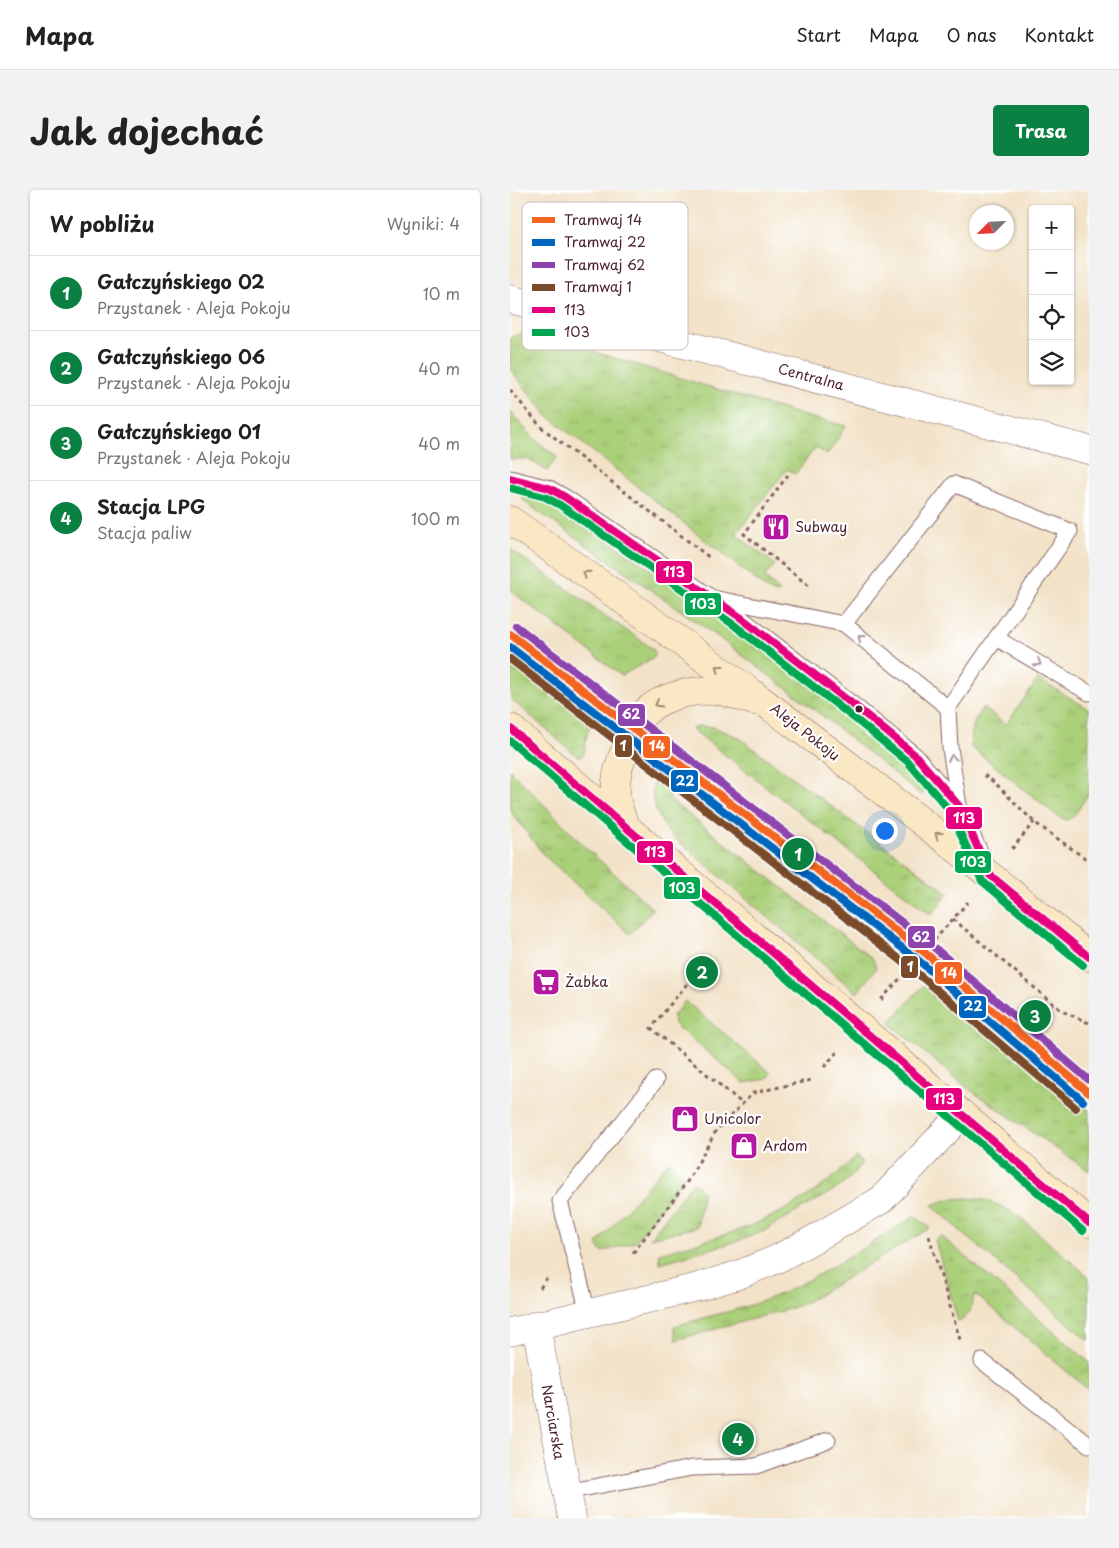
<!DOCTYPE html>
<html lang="pl">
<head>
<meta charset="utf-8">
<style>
  :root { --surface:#fff; --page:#f2f2f2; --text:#222; --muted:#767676; --line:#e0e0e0; --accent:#0b8043 }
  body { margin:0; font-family:"Playpen Sans",sans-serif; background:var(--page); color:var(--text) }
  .controls { position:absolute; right:15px; top:15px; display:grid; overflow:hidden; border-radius:5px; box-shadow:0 1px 4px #0004 }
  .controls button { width:45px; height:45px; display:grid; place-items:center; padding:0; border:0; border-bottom:1px solid var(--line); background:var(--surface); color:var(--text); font:25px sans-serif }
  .compass { position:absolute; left:459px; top:15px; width:45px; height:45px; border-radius:50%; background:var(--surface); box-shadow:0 1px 4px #0004; rotate:246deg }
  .you { position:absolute; left:374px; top:640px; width:18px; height:18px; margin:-12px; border:4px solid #fff; border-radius:50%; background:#1a73e8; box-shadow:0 0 0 8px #1a73e833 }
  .badge { display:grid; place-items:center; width:32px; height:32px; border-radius:50%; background:var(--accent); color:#fff; font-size:16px; font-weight:700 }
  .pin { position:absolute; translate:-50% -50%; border:2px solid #fff; box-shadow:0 1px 5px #0006 }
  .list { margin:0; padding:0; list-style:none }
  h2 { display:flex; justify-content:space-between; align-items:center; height:65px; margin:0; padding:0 20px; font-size:21px }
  h2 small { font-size:16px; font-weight:400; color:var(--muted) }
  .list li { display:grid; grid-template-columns:32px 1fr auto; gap:15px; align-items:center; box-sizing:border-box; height:75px; padding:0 20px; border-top:1px solid var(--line) }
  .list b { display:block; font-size:19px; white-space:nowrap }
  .list p { margin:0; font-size:16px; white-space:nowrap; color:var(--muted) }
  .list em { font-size:16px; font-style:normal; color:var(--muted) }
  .icon { flex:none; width:28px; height:28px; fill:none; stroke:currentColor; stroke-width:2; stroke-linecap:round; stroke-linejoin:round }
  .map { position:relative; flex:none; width:579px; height:1328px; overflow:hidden; border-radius:5px }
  header { display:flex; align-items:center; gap:30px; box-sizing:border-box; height:70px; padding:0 25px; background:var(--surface); border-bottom:1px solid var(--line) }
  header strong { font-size:24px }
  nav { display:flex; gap:28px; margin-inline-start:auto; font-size:18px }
  .intro { display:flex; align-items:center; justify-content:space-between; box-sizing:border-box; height:120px; padding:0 30px }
  h1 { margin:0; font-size:35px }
  .button { padding:12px 22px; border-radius:5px; background:var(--accent); color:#fff; font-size:18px; font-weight:700 }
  main { display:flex; gap:30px; padding:0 30px }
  aside { flex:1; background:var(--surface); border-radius:5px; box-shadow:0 1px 4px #0004 }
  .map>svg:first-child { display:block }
</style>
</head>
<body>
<header>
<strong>Mapa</strong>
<nav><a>Start</a><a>Mapa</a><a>O nas</a><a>Kontakt</a></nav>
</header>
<div class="intro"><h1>Jak dojechać</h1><a class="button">Trasa</a></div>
<main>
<aside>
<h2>W pobliżu<small>Wyniki: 4</small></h2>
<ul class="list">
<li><span class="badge">1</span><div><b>Gałczyńskiego 02</b><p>Przystanek · Aleja Pokoju</p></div><em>10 m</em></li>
<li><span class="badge">2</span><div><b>Gałczyńskiego 06</b><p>Przystanek · Aleja Pokoju</p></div><em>40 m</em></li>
<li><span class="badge">3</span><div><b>Gałczyńskiego 01</b><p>Przystanek · Aleja Pokoju</p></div><em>40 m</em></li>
<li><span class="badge">4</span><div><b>Stacja LPG</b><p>Stacja paliw</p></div><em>100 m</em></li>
</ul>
</aside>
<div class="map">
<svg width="579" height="1328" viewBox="0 0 579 1328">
  <defs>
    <pattern id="grass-tufts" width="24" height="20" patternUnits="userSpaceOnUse" patternTransform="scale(1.25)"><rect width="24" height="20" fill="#abd07a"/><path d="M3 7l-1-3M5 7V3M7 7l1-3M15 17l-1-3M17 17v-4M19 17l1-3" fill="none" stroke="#95b26a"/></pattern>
  </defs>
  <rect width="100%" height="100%" fill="#fff"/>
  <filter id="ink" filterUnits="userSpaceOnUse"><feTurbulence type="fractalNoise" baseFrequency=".02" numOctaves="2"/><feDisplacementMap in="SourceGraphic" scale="10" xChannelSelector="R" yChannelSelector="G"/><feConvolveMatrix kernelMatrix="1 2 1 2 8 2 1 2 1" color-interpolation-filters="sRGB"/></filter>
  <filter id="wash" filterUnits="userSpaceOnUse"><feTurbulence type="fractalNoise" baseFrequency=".0096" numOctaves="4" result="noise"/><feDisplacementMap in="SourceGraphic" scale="20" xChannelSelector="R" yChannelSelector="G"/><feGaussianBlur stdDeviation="1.12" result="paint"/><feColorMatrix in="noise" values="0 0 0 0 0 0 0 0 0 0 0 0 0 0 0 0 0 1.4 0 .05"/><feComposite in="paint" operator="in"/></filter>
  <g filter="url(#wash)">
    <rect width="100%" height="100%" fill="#f2e2c7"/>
    <!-- grass -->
    <g fill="url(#grass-tufts)" stroke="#7a7852">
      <path d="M16 141 295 226 336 236 317 265 306 257 285 284 277 279 226 344 265 375 254 387 268 399 269 402 267 403 257 399 38 226 0 179V148Z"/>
      <path d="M0 221 23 248 47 267 37 281 18 269H0Z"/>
      <path d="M13 304 42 312 222 435 361 541 400 577 409 591 414 602 411 605 304 519 200 441 22 317 11 308Z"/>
      <path d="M0 359 143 459 145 464 144 468 121 480 112 486 0 400Z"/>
      <path d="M0 459 85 524 77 543 74 564 71 567 67 566 0 508Z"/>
      <path d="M528 489 579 519V603L564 626 557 630 550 628 461 557C461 541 463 530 473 517L496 535Z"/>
      <path d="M189 536 203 537 228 547 438 703 421 725 182 539Z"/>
      <path d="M153 570 169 584 158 599 160 610 363 769 366 778 347 803 159 643C141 616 136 599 153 570Z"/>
      <path d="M0 580 75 657 143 719 120 744 34 665 5 627 0 619Z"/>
      <path d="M422 786 579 920V981L459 899 379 833Z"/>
      <path d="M175 811 261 883 256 889 234 893 164 834 163 826Z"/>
      <path d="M346 966 352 972 344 984 331 996 252 1042 228 1051 150 1073 149 1063C174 1056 199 1050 223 1042 267 1028 314 1000 346 966Z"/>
      <path d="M159 971 175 986 125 1052 92 1062 87 1054Z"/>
      <path d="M183 992 193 1002 187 1037 140 1048Z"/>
      <path d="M458 1008 475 1010 491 1016 508 1026 579 1087V1151L454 1044 422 1015 440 1009Z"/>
      <path d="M405 1026 420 1038 305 1107 292 1114 279 1119 166 1150 164 1136C199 1126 236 1119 270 1104 317 1083 361 1053 405 1026Z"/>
      <path d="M431 1046 579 1172V1200L465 1104C460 1117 463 1125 448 1131L425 1050Z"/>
    </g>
  </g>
  <g filter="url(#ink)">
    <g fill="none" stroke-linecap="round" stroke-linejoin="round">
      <defs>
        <g id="service">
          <path d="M0 288 39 298 55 307 230 427 350 520 405 565 449 616 477 677"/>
          <path d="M208 409 334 434 438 518 440 558 449 616"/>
          <path d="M334 434 444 294 560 341 438 518"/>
          <path d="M486 448 579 503"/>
          <path d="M78 1123 50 1011 146 890"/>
          <path d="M472 1171 579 1255"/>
          <path d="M56 1302 182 1278 246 1276 318 1250"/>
        </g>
        <g id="minor">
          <path d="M0 109 579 260"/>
          <path d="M26 1135 62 1328"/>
          <path d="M0 1142 188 1097 228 1085 267 1069 306 1048 371 1010 452 924"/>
        </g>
        <g id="secondary">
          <path d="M0 330C198 469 394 611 579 767"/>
          <path d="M0 538 579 1033"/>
          <path d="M115 635C102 607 103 586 116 558 120 548 124 536 131 527 148 506 182 499 208 501 220 502 233 508 244 511"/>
        </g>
      </defs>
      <!-- service casing -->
      <use href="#service" stroke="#856362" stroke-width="17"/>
      <!-- minor casing -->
      <use href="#minor" stroke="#856362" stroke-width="29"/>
      <!-- secondary casing -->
      <use href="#secondary" stroke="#856362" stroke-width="29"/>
      <!-- path -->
      <g stroke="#856362" stroke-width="3" stroke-dasharray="4 4" stroke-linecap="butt">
        <path d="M0 200 31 237 200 368"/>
        <path d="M278 285 234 344 299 396"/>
        <path d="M474 585 485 593 524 632 579 671"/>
        <path d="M167 596 246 660 266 669 402 776"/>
        <path d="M502 659 524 632"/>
        <path d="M443 729 552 821 579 833"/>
        <path d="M177 794 141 838 233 914"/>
        <path d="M371 810 458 712"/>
        <path d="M314 877 327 862"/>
        <path d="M419 1046 451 1153"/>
        <path d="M123 1063 179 989 206 941 243 903 301 890"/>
        <path d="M30 1098 39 1085"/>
      </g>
      <!-- service -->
      <use href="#service" stroke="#fff" stroke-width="15"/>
      <!-- minor -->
      <use href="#minor" stroke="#fff" stroke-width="28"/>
      <!-- secondary -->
      <use href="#secondary" stroke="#fae7c3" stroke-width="28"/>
      <defs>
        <g id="bus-1">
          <path d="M0 288 39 298 55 307 230 427 350 520 405 565 449 616 480 685 579 767"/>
          <path d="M0 538 579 1033"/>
        </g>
        <g id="bus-2">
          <path d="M0 298 35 307 50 315 224 435 344 528 398 572 440 621 472 691 573 775"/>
          <path d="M0 551 573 1041"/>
        </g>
      </defs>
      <!-- bus-1 casing -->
      <use href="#bus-1" stroke="#fff" stroke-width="11"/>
      <!-- bus-2 casing -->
      <use href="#bus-2" stroke="#fff" stroke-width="11"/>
      <!-- bus-1 -->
      <use href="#bus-1" stroke="#e5007d" stroke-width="8"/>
      <!-- bus-2 -->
      <use href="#bus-2" stroke="#00a651" stroke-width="8"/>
      <defs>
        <path id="tram-1" d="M0 444 414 762 579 903"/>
        <path id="tram-2" d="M0 457 408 770 573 911"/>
        <path id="tram-3" d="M6 436 420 754 579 890"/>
        <path id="tram-4" d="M0 469 401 778 566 918"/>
      </defs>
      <!-- tram-1 casing -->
      <use href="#tram-1" stroke="#fff" stroke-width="11"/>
      <!-- tram-2 casing -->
      <use href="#tram-2" stroke="#fff" stroke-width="11"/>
      <!-- tram-3 casing -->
      <use href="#tram-3" stroke="#fff" stroke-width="11"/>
      <!-- tram-4 casing -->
      <use href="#tram-4" stroke="#fff" stroke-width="11"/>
      <!-- tram-1 -->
      <use href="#tram-1" stroke="#f26522" stroke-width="8"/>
      <!-- tram-2 -->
      <use href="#tram-2" stroke="#0065bd" stroke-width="8"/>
      <!-- tram-3 -->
      <use href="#tram-3" stroke="#8e44ad" stroke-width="8"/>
      <!-- tram-4 -->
      <use href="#tram-4" stroke="#7a4b2a" stroke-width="8"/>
    </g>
    <!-- one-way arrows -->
    <defs><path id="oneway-chevron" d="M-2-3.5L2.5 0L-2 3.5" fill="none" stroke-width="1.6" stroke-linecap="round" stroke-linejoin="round" transform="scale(1.25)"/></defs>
    <g stroke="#a28377">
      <use href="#oneway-chevron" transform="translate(76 384) rotate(-145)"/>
      <use href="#oneway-chevron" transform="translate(209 478) rotate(-144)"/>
      <use href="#oneway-chevron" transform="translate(148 514) rotate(150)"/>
      <use href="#oneway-chevron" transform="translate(428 645) rotate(-142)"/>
    </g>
    <g stroke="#ae9aa0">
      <use href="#oneway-chevron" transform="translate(351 448) rotate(-141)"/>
      <use href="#oneway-chevron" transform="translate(528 473) rotate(31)"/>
      <use href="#oneway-chevron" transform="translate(442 568) rotate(-99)"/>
    </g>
  </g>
  <!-- icons -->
  <defs>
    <symbol id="restaurant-square" viewBox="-11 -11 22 22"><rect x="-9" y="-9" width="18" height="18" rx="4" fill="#b5179e" stroke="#fff"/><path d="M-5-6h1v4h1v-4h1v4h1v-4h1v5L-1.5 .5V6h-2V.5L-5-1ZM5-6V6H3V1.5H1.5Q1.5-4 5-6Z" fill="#fff"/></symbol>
    <symbol id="supermarket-square" viewBox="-11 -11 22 22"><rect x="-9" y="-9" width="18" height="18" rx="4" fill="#b5179e" stroke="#fff"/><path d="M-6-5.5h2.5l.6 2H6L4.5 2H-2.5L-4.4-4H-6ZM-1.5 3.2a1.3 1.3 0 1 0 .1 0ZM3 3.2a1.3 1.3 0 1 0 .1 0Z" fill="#fff"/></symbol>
    <symbol id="shop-square" viewBox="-11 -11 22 22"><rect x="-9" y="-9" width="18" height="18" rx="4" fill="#b5179e" stroke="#fff"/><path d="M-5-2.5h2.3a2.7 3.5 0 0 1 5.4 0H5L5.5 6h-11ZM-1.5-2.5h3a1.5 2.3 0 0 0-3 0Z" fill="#fff"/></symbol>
  </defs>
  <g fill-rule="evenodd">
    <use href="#restaurant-square" x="250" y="321" width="32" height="32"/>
    <use href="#supermarket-square" x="20" y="776" width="32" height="32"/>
    <use href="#shop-square" x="159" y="913" width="32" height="32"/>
    <use href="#shop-square" x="218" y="940" width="32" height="32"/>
  </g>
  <!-- markers -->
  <circle fill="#4a1f2b" stroke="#fff" stroke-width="2" cx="349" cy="519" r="4.5"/>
  <g text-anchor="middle" stroke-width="4.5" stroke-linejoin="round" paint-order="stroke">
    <!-- street labels -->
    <g font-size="14" fill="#4a1f2b" stroke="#fff">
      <text transform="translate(301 187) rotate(15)" y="5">Centralna</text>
      <text transform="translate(295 542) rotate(38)" y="5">Aleja Pokoju</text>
      <text transform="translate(43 1232) rotate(80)" y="5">Narciarska</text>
    </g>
    <!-- poi labels -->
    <g font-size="14" fill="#4a1f2b" stroke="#fff" text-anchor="start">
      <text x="285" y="342">Subway</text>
      <text x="55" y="797">Żabka</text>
      <text x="194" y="934">Unicolor</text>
      <text x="253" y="961">Ardom</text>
    </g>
  </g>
  <!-- legend -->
  <rect x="12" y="12" width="166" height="148" rx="8" fill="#fff" stroke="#c9bcbf" stroke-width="1"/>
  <rect x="22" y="27" width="23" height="6" fill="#f26522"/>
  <rect x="22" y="49" width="23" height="7" fill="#0065bd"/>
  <rect x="22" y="72" width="23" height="6" fill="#8e44ad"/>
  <rect x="22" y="94" width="23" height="7" fill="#7a4b2a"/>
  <rect x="22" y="117" width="23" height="6" fill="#e5007d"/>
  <rect x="22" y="139" width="23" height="7" fill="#00a651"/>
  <g font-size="14" fill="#4a1f2b">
    <text x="54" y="35">Tramwaj 14</text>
    <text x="54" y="57">Tramwaj 22</text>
    <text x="54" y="80">Tramwaj 62</text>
    <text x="54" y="102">Tramwaj 1</text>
    <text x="54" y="125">113</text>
    <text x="54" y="147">103</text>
  </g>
  <g stroke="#fff" stroke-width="2">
    <rect x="145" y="370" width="38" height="24" rx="5" fill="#e5007d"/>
    <rect x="174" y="402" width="38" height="24" rx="5" fill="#00a651"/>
    <rect x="107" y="513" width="29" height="24" rx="5" fill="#8e44ad"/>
    <rect x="104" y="544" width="19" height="24" rx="5" fill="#7a4b2a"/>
    <rect x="132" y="545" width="29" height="24" rx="5" fill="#f26522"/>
    <rect x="160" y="579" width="29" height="24" rx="5" fill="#0065bd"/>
    <rect x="435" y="616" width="38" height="24" rx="5" fill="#e5007d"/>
    <rect x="126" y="650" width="38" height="24" rx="5" fill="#e5007d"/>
    <rect x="444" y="660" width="38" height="24" rx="5" fill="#00a651"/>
    <rect x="153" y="686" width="38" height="24" rx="5" fill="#00a651"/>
    <rect x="397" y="735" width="29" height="24" rx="5" fill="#8e44ad"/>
    <rect x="390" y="765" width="19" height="24" rx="5" fill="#7a4b2a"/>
    <rect x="424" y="771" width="29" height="24" rx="5" fill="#f26522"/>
    <rect x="448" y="805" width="29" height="24" rx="5" fill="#0065bd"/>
    <rect x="415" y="897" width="38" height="24" rx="5" fill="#e5007d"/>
  </g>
  <g font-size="14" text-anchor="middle" font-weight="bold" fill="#fff">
    <text x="164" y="387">113</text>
    <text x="193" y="419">103</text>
    <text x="121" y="529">62</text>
    <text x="113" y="561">1</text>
    <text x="147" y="561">14</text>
    <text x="175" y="596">22</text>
    <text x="454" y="633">113</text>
    <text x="145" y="667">113</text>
    <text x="463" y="677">103</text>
    <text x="172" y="703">103</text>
    <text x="411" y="752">62</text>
    <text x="400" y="782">1</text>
    <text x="439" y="788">14</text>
    <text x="463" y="821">22</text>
    <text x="434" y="914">113</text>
  </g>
</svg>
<div class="controls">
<button>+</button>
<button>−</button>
<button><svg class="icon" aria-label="locate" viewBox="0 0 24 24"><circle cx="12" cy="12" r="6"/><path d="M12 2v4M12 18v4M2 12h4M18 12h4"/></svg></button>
<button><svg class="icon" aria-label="layers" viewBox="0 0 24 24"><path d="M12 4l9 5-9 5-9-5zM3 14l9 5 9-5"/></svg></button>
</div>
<svg class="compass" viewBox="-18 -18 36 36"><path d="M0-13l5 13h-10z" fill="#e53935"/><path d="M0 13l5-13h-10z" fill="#767676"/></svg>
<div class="you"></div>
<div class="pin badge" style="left:288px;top:664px">1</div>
<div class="pin badge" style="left:192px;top:782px">2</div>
<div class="pin badge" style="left:525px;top:826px">3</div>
<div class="pin badge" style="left:228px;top:1249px">4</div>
</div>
</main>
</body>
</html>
